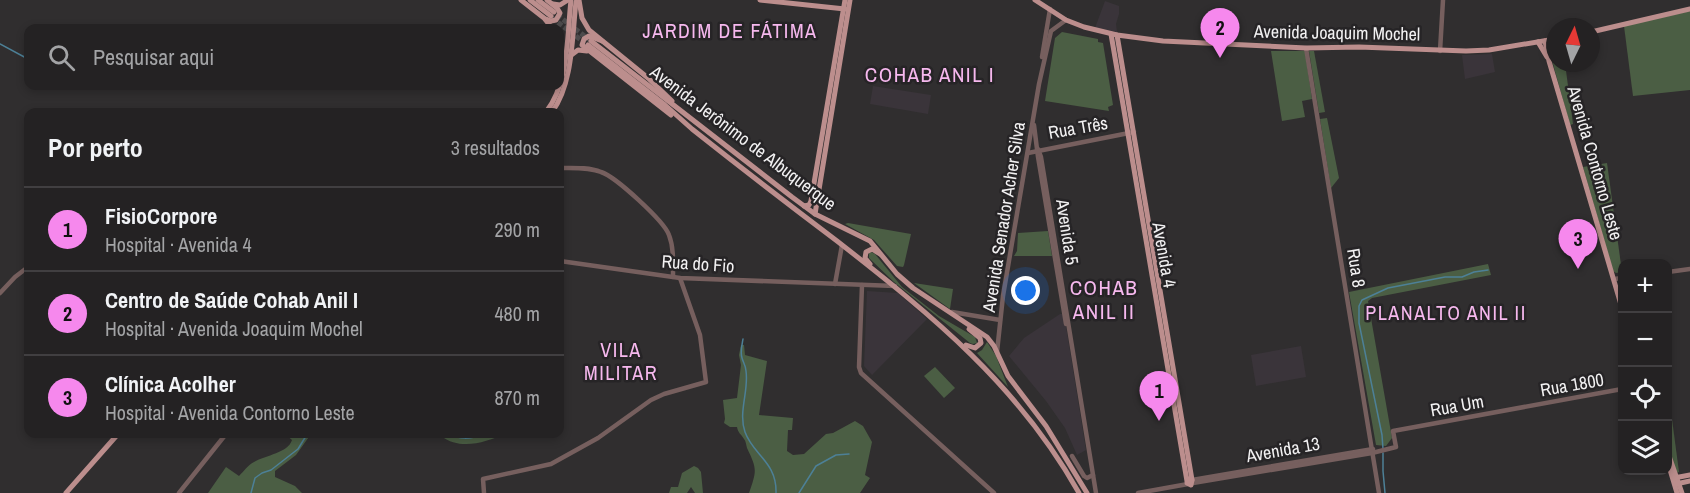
<!DOCTYPE html>
<html lang="pt">
<head>
<meta charset="utf-8">
<style>
  :root { --surface:#242223; --page:#2c2a2b; --text:#f1f3f6; --muted:#a3a4a6; --line:#413f41; --accent:#f688ed }
  body { margin:0; font-family:"Archivo Narrow",sans-serif; background:var(--page); color:var(--text) }
  .controls { position:absolute; right:18px; bottom:18px; display:grid; overflow:hidden; border-radius:12px; box-shadow:0 3px 9px #0003 }
  .controls button { width:54px; height:54px; display:grid; place-items:center; padding:0; border:0; border-bottom:2px solid var(--line); background:var(--surface); color:var(--text); font:30px sans-serif }
  .compass { position:absolute; left:1546px; top:18px; width:54px; height:54px; border-radius:50%; background:var(--surface); box-shadow:0 3px 9px #0003; rotate:5deg }
  .you { position:absolute; left:1026px; top:291px; width:21px; height:21px; margin:-15px; border:4px solid #fff; border-radius:50%; background:#1a73e8; box-shadow:0 0 0 9px #1a73e833 }
  .badge { display:grid; place-items:center; width:39px; height:39px; border-radius:50%; background:var(--accent); color:#111; font-size:20px; font-weight:700 }
  .pin { position:absolute; translate:-50% -50px; filter:drop-shadow(0 2px 3px #0008) }
  .pin::after { content:''; position:absolute; top:32px; width:21px; height:18px; background:inherit; clip-path:polygon(0 0,100% 0,50% 100%) }
  .list { margin:0; padding:0; list-style:none }
  h2 { display:flex; justify-content:space-between; align-items:center; height:78px; margin:0; padding:0 24px; font-size:26px }
  h2 small { font-size:20px; font-weight:400; color:var(--muted) }
  .list li { display:grid; grid-template-columns:39px 1fr auto; gap:18px; align-items:center; box-sizing:border-box; height:84px; padding:0 24px; border-top:2px solid var(--line) }
  .list b { display:block; font-size:22px; white-space:nowrap }
  .list p { margin:0; font-size:20px; white-space:nowrap; color:var(--muted) }
  .list em { font-size:20px; font-style:normal; color:var(--muted) }
  .icon { flex:none; width:33px; height:33px; fill:none; stroke:currentColor; stroke-width:2; stroke-linecap:round; stroke-linejoin:round }
  .map { position:relative; flex:none; width:1690px; height:493px; overflow:hidden }
  .search { position:absolute; background:var(--surface); box-shadow:0 3px 9px #0003; left:24px; top:24px; width:540px; height:66px; display:flex; align-items:center; gap:15px; box-sizing:border-box; padding:0 21px; border-radius:12px; color:var(--muted); font-size:22px }
  .panel { position:absolute; background:var(--surface); box-shadow:0 3px 9px #0003; left:24px; top:108px; width:540px; height:330px; border-radius:12px }
  .map>svg:first-child { display:block }
</style>
</head>
<body>
<div class="map">
<svg width="1690" height="493" viewBox="0 0 1690 493">
  <rect width="100%" height="100%" fill="#302e2f"/>
  <!-- built -->
  <g fill="#3a343a">
    <path d="M1105 1 1119 6V14L1116 24 1117 32 1095 28Z"/>
    <path d="M1492 54 1495 72 1465 79 1462 55Z"/>
    <path d="M873 86 931 95 928 114 870 104Z"/>
    <path d="M867 291 898 293 927 319 872 375 864 366Z"/>
    <path d="M1060 314H1062L1065 320 1086 450 1077 455 1065 428 1046 401 1009 356 1024 338Z"/>
    <path d="M1301 346 1306 377 1256 386 1251 355Z"/>
  </g>
  <!-- green -->
  <g fill="#4b5e44">
    <path d="M1690 11V90L1633 96 1624 26Z"/>
    <path d="M1062 32 1098 39V42L1103 43 1113 105 1108 107 1109 111 1045 101 1055 38Z"/>
    <path d="M1555 45V63H1565L1573 124 1570 125 1548 46Z"/>
    <path d="M1271 51H1305L1312 99 1302 101 1305 117 1282 121Z"/>
    <path d="M1309 51H1314L1325 112 1319 113Z"/>
    <path d="M1327 118 1339 178 1331 188 1320 119Z"/>
    <path d="M1607 163 1622 272 1616 273 1613 271 1583 167Z"/>
    <path d="M848 223 911 234 904 265 903 267 897 266 874 240 845 224Z"/>
    <path d="M1048 231 1052 256H1014L1017 251 1018 233Z"/>
    <path d="M871 252 875 254 902 287 939 316 975 337 977 343 973 344 970 343 894 282 869 258V253Z"/>
    <path d="M1488 264 1491 275 1372 298 1368 301 1392 438 1386 446 1376 445 1349 292Z"/>
    <path d="M914 283 953 289 950 309Z"/>
    <path d="M987 342 996 356 1008 387 977 353 982 350Z"/>
    <path d="M741 345H744L745 355 767 361 759 415 793 418 792 430H788L787 451 793 455 804 454 826 434 833 433 855 421 863 426 872 442 865 475 870 478 860 493H749C757 470 757 469 747 448 746 445 746 441 744 439 741 434 738 433 737 427H730L724 423 725 419 723 400 737 398 741 365 739 355Z"/>
    <path d="M935 367 955 388 944 398 924 376Z"/>
    <path d="M1668 389 1679 472 1676 473 1668 447Z"/>
    <path d="M285 434H311L296 455 275 471V477L295 486 302 493H208L226 467 239 476C244 471 248 465 254 462 266 455 288 453 292 440Z"/>
    <path d="M441 434C449 433 459 438 466 435V434H506C485 442 461 451 441 436Z"/>
    <path d="M694 466 698 468 701 472 703 493H695L691 487 687 493H669L671 487H678L682 473Z"/>
  </g>
  <g fill="none" stroke-linecap="round" stroke-linejoin="round">
    <!-- stream -->
    <g stroke="#4d8097" stroke-width="1.5">
      <path d="M0 44 28 59"/>
      <path d="M404 86 408 89 424 86"/>
      <path d="M743 339C742 345 740 352 742 358 743 362 746 366 746 371 749 391 738 412 745 432 753 455 777 462 776 493"/>
      <path d="M447 434C461 439 468 440 483 434"/>
      <path d="M1383 449 1382 435 1359 323V306L1362 300 1388 288 1445 277H1462L1474 272 1488 270"/>
      <path d="M1383 453V471L1385 493"/>
      <path d="M251 493 255 478 262 473 271 470 298 449 306 436 305 434"/>
      <path d="M799 493 816 466 836 455 849 454"/>
    </g>
    <!-- major-tunnel -->
    <g stroke="#4d4b4c" stroke-width="5" stroke-dasharray="5 2.5" stroke-linecap="butt">
      <path d="M557 15 591 41"/>
      <path d="M552 18 585 43"/>
    </g>
    <!-- minor -->
    <g stroke="#765f5e" stroke-width="4.5">
      <path d="M1306 48 1379 493"/>
      <path d="M1440 51 1443 0"/>
      <path d="M1042 57 1050 9"/>
      <path d="M1034 125 1038 157 1066 324"/>
      <path d="M1038 149 1041 157 1096 493"/>
      <path d="M1028 153 1134 132"/>
      <path d="M560 168C573 168 589 167 601 172 616 177 664 221 669 235 674 248 673 263 673 277"/>
      <path d="M560 261 680 278 895 286"/>
      <path d="M1668 272 1690 269"/>
      <path d="M1614 279 1622 278"/>
      <path d="M835 284 842 245"/>
      <path d="M862 285 859 367 861 373 994 493"/>
      <path d="M0 293 15 277 28 267"/>
      <path d="M952 312 1000 320"/>
      <path d="M997 352 1003 296 1039 84 1051 31 1066 20"/>
      <path d="M1072 456 1084 476 1087 478 1093 475"/>
      <path d="M1192 480 1373 449"/>
      <path d="M1193 483 1372 453 1396 447 1393 431 1622 389"/>
      <path d="M179 493 226 434"/>
      <path d="M484 493 483 479 551 464 598 438 651 400 664 394 706 382 700 335 680 278"/>
      <path d="M1138 493 1188 484"/>
    </g>
    <!-- major -->
    <g stroke="#bc8e8d" stroke-width="5">
      <path d="M521 0 544 18 552 28"/>
      <path d="M530 0 551 16"/>
      <path d="M538 0 554 12"/>
      <path d="M579 0 582 18 589 30 648 78 672 101"/>
      <path d="M760 0 845 9"/>
      <path d="M1035 0 1066 20 1084 27 1117 35 1163 41 1306 48 1359 47 1466 51 1489 50 1555 39"/>
      <path d="M553 4 560 5 568 0"/>
      <path d="M546 19 551 21 556 20 560 13 557 8 547 0"/>
      <path d="M1591 32 1690 9"/>
      <path d="M1111 34 1187 481"/>
      <path d="M1117 35 1192 480"/>
      <path d="M591 41 792 197 815 214 870 241 897 274 913 288 987 337 994 346 1008 376 1046 426 1087 493"/>
      <path d="M602 41 589 36 584 39 582 45 671 115"/>
      <path d="M1545 41 1549 61 1622 308"/>
      <path d="M1538 42 1547 57"/>
      <path d="M588 45 665 105 692 129C740 167 788 204 837 241 932 315 1019 386 1079 493"/>
      <path d="M560 47 563 60"/>
      <path d="M570 56 578 50 587 51"/>
      <path d="M546 112C569 83 567 36 571 0"/>
      <path d="M552 112C573 84 572 36 576 2"/>
      <path d="M804 206 809 205 811 201 845 0"/>
      <path d="M815 214 850 0"/>
      <path d="M870 264 865 258 866 252 872 249 880 254"/>
      <path d="M966 345 975 348 981 343 980 338 969 329"/>
      <path d="M1668 453 1682 493"/>
      <path d="M1668 463 1677 493"/>
      <path d="M1674 478 1690 475"/>
      <path d="M1188 479 1192 480 1191 485 1187 483Z"/>
      <path d="M1676 484 1690 481"/>
      <path d="M66 493 118 434"/>
    </g>
  </g>
  <g text-anchor="middle" stroke-width="5" stroke-linejoin="round" paint-order="stroke">
    <!-- street labels -->
    <g font-size="18" fill="#f2f1f2" stroke="#262426">
      <text transform="translate(1337 33) rotate(1)" y="6">Avenida Joaquim Mochel</text>
      <text transform="translate(1078 128) rotate(-10)" y="6">Rua Três</text>
      <text transform="translate(743 138) rotate(37)" y="6">Avenida Jerônimo de Albuquerque</text>
      <text transform="translate(1595 163) rotate(74)" y="6">Avenida Contorno Leste</text>
      <text transform="translate(1004 217) rotate(-81)" y="6">Avenida Senador Acher Silva</text>
      <text transform="translate(1067 232) rotate(81)" y="6">Avenida 5</text>
      <text transform="translate(1164 255) rotate(80)" y="6">Avenida 4</text>
      <text transform="translate(698 264) rotate(4)" y="6">Rua do Fio</text>
      <text transform="translate(1356 268) rotate(81)" y="6">Rua 8</text>
      <text transform="translate(1572 385) rotate(-10)" y="6">Rua 1800</text>
      <text transform="translate(1457 406) rotate(-10)" y="6">Rua Um</text>
      <text transform="translate(1283 450) rotate(-10)" y="6">Avenida 13</text>
    </g>
    <!-- neighbourhood labels -->
    <g font-size="20" letter-spacing="1.5" fill="#f6b8ee" stroke="#262426">
      <text x="730" y="38">JARDIM DE FÁTIMA</text>
      <text x="1446" y="320">PLANALTO ANIL II</text>
      <text x="621" y="357">VILA<tspan x="621" dy="23">MILITAR</tspan></text>
    </g>
    <!-- quarter labels -->
    <g font-size="21" letter-spacing="1.5" fill="#f6b8ee" stroke="#262426">
      <text x="930" y="82">COHAB ANIL I</text>
      <text x="1104" y="295">COHAB<tspan x="1104" dy="24">ANIL II</tspan></text>
    </g>
  </g>
</svg>
<div class="controls">
<button>+</button>
<button>−</button>
<button><svg class="icon" aria-label="locate" viewBox="0 0 24 24"><circle cx="12" cy="12" r="6"/><path d="M12 2v4M12 18v4M2 12h4M18 12h4"/></svg></button>
<button><svg class="icon" aria-label="layers" viewBox="0 0 24 24"><path d="M12 4l9 5-9 5-9-5zM3 14l9 5 9-5"/></svg></button>
</div>
<svg class="compass" viewBox="-18 -18 36 36"><path d="M0-13l5 13h-10z" fill="#e53935"/><path d="M0 13l5-13h-10z" fill="#a3a4a6"/></svg>
<div class="you"></div>
<div class="pin badge" style="left:1159px;top:421px">1</div>
<div class="pin badge" style="left:1220px;top:58px">2</div>
<div class="pin badge" style="left:1578px;top:269px">3</div>
<div class="search"><svg class="icon" aria-label="search" viewBox="0 0 24 24"><circle cx="10" cy="10" r="6"/><path d="M15 15l6 6"/></svg>Pesquisar aqui</div>
<section class="panel">
<h2>Por perto<small>3 resultados</small></h2>
<ul class="list">
<li><span class="badge">1</span><div><b>FisioCorpore</b><p>Hospital · Avenida 4</p></div><em>290 m</em></li>
<li><span class="badge">2</span><div><b>Centro de Saúde Cohab Anil I</b><p>Hospital · Avenida Joaquim Mochel</p></div><em>480 m</em></li>
<li><span class="badge">3</span><div><b>Clínica Acolher</b><p>Hospital · Avenida Contorno Leste</p></div><em>870 m</em></li>
</ul>
</section>
</div>
</body>
</html>
